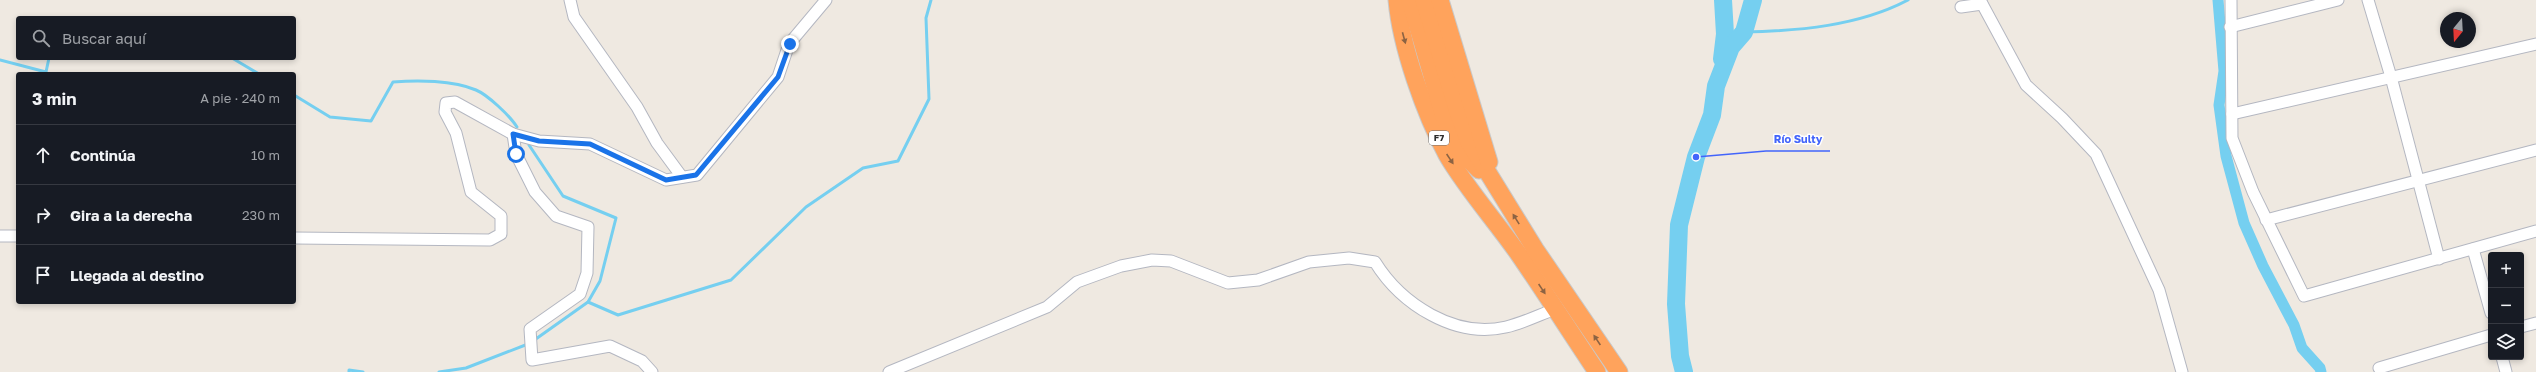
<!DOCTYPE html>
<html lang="es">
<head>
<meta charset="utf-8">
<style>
  :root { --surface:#171b24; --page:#242831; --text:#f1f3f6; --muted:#9ea1a6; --line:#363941 }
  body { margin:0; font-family:"Golos Text",sans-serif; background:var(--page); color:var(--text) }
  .controls { position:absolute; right:12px; bottom:12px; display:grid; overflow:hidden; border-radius:4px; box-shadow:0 2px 6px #0003 }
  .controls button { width:36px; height:36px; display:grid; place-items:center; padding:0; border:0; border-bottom:1px solid var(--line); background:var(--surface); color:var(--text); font:20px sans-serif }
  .compass { position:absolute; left:2440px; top:12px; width:36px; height:36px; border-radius:50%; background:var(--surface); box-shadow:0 2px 6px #0003; rotate:198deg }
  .stop { position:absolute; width:12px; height:12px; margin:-9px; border:3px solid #1a73e8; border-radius:50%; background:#fff }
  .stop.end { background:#1a73e8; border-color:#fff; box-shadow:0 1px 4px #0008 }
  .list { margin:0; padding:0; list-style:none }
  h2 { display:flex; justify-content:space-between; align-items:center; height:52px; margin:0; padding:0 16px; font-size:17px }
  h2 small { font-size:13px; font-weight:400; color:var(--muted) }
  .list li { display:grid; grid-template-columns:26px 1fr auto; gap:12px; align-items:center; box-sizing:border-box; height:60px; padding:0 16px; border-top:1px solid var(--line) }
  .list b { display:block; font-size:15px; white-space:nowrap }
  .list em { font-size:13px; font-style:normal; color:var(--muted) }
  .icon { flex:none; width:22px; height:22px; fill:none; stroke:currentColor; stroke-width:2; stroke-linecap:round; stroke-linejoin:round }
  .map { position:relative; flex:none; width:2536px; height:372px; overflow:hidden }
  .search { position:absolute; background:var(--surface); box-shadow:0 2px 6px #0003; left:16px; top:16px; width:280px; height:44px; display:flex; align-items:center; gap:10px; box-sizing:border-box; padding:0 14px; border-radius:4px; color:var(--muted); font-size:15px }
  .panel { position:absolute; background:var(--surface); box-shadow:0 2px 6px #0003; left:16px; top:72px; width:280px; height:232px; border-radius:4px }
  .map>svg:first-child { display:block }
</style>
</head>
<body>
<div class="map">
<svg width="2536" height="372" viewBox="0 0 2536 372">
  <rect width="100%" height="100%" fill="#efe9e1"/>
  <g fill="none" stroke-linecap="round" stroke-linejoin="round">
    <!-- stream -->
    <g stroke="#75cff0" stroke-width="3">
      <path d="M1744 32C1798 31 1859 26 1908 0"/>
      <path d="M232 58 259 74"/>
      <path d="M0 60 46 72 49 58"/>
      <path d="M294 95 330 117 371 121 393 82C417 80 453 80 476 90 488 95 510 116 517 127"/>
      <path d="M529 145 563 196 616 218 600 281 588 302 618 315 731 280 806 207 863 168 898 161 929 99 926 18 931 0"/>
      <path d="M533 341 588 302"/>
      <path d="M349 372V370L363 372"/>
      <path d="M439 372 466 368 528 344"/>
    </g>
    <!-- canal -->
    <path stroke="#75cff0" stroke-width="11" d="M2218 0 2224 71 2219 105 2226 156 2244 223 2263 266 2294 325 2302 348 2320 368 2321 372"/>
    <!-- river -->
    <g stroke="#75cff0" stroke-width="18">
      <path d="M1722 59 1725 34 1723 0"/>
      <path d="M1684 372 1680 356 1676 304 1679 225 1696 157 1712 115 1716 86 1731 47 1744 32 1753 0"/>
    </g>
    <defs>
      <g id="minor">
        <path d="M570 0 574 17 637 107 657 143 682 177"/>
        <path d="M1980 0 2026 85 2062 118 2096 154 2159 290 2182 372"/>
        <path d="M2231 0 2232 138 2253 192 2304 296 2536 231"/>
        <path d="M2368 0 2391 77 2439 259"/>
        <path d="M1961 7 1982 4"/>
        <path d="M2230 27 2338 0"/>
        <path d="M2232 114 2536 44"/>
        <path d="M513 134 516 154 535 192 556 216 588 227 587 273 580 294 530 329 532 360 610 346 642 361 652 372"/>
        <path d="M2266 220 2536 150"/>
        <path d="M0 236H18"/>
        <path d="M294 238 490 240 501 234V216L471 192 456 133 445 112 446 103 455 102 513 134 539 141 590 144 666 180 697 175 778 77 789 44 826 0"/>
        <path d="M2473 249 2491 313"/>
        <path d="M2521 327 2536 323"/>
        <path d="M2502 357 2506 372"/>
        <path d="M2379 368 2491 335"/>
        <path d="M889 372 1047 307 1077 282 1121 266 1152 260 1171 261 1228 283 1258 280 1309 262 1349 258 1375 262C1401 304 1455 339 1506 327 1523 323 1539 315 1555 309"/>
      </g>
      <g id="highway">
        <path d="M1397 0C1401 47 1425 114 1447 155 1466 188 1498 224 1520 256 1546 294 1571 333 1597 372"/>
        <path d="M1410 0 1444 117 1461 152 1479 170"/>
        <path d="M1424 0 1458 112 1469 142 1535 249 1619 372"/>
        <path d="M1440 0 1489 162"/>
      </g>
    </defs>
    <!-- minor casing -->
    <use href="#minor" stroke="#b4b7c1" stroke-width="13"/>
    <!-- highway casing -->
    <use href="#highway" stroke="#c9c9c9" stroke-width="19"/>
    <!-- minor -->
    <use href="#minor" stroke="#fff" stroke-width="11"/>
    <!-- highway -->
    <use href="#highway" stroke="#ffa35c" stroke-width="17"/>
  </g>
  <!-- one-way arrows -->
  <defs><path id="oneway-solid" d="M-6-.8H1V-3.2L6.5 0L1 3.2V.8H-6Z"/></defs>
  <g fill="#8c6343">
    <use href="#oneway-solid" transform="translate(1404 38) rotate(75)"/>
    <use href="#oneway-solid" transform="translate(1450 159) rotate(56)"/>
    <use href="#oneway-solid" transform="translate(1516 219) rotate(-122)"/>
    <use href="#oneway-solid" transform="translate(1542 289) rotate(56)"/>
    <use href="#oneway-solid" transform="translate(1597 340) rotate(-124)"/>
  </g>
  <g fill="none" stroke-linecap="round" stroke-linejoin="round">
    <!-- route -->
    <path stroke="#1a73e8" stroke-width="5" d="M516 154 513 134 539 141 590 144 666 180 696 175 778 77 790 44"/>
  </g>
  <g text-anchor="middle" stroke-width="3" stroke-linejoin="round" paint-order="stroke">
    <!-- shield labels -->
    <rect fill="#fff" stroke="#6d6d6d" stroke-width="1" x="1429" y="131" width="20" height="14" rx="3"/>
    <g font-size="9" font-weight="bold" fill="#2e2e2e">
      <text x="1439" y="141">F7</text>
    </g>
  </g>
  <!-- callouts -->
  <path fill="none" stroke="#4264fb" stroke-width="1.5" d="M1696 157L1766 151H1830"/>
  <circle fill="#4264fb" stroke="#fff" stroke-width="1.5" cx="1696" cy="157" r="4"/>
  <g font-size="11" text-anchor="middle" font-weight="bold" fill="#4264fb" stroke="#fff" stroke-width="3" stroke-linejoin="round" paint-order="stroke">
    <text x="1798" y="143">Río Sulty</text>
  </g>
</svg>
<div class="controls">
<button>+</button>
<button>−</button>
<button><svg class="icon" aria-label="layers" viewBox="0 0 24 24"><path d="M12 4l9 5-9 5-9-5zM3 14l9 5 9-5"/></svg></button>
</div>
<svg class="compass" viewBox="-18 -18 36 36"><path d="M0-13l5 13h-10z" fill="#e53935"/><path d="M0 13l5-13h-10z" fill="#9ea1a6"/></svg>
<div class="stop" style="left:516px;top:154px"></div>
<div class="stop end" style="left:790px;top:44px"></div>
<div class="search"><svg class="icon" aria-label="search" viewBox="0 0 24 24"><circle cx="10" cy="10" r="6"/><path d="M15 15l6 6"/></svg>Buscar aquí</div>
<section class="panel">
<h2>3 min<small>A pie · 240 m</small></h2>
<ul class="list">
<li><svg class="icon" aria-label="ahead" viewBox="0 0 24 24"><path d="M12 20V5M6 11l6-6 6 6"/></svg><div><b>Continúa</b></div><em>10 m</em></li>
<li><svg class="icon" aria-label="right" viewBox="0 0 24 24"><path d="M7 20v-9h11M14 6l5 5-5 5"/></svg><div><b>Gira a la derecha</b></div><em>230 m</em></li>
<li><svg class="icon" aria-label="arrive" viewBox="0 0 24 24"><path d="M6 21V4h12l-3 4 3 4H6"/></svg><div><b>Llegada al destino</b></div></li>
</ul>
</section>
</div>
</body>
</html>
